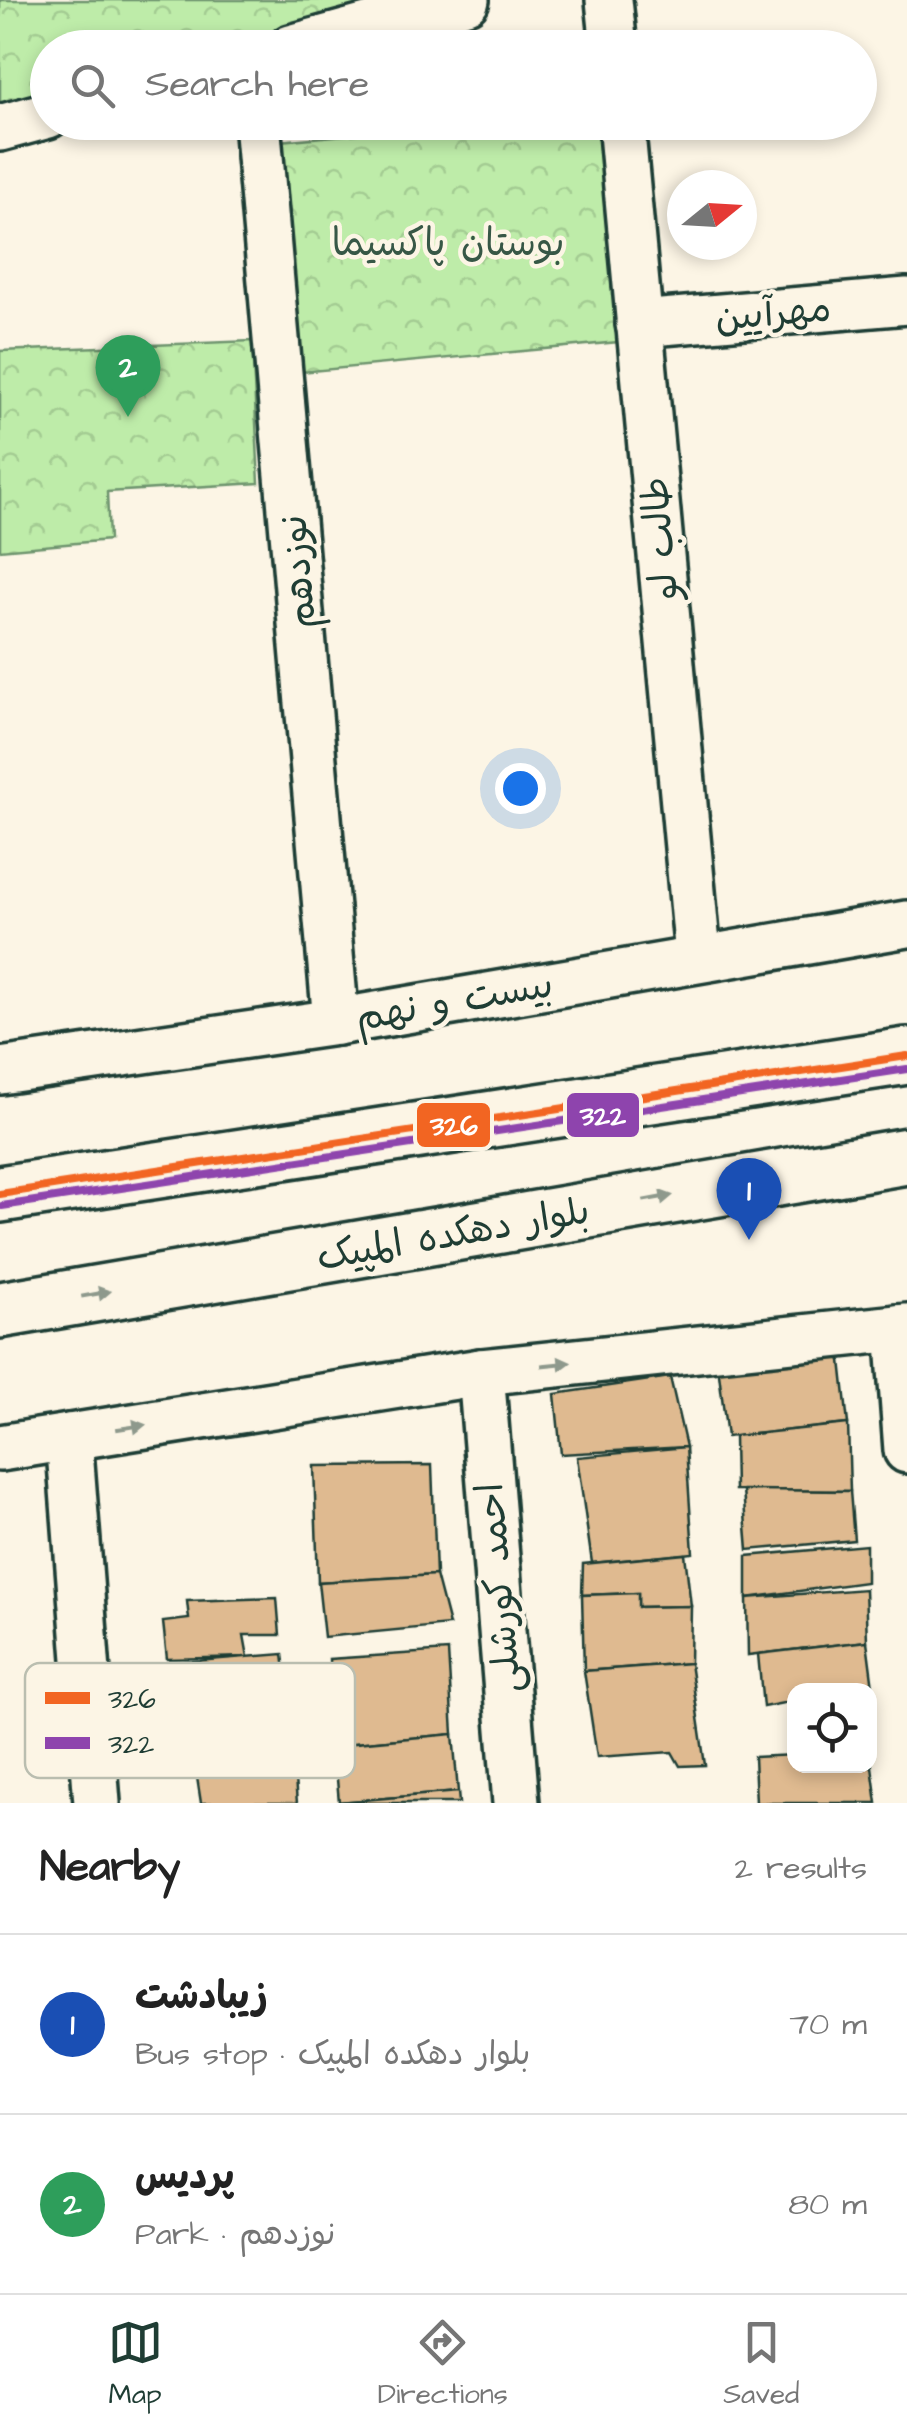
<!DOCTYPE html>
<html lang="en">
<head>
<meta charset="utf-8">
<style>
  :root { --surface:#fff; --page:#f6f6f6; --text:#222; --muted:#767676; --line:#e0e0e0; --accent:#1f3d34 }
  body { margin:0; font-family:"Architects Daughter","Playpen Sans Arabic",sans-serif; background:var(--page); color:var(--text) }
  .controls { position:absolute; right:30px; bottom:30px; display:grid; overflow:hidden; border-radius:20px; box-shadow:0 5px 15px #0003 }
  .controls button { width:90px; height:90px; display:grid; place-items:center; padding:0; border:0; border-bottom:2px solid var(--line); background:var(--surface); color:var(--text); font:50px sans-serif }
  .compass { position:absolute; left:667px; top:170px; width:90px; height:90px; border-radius:50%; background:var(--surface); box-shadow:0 5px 15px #0003; rotate:72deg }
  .you { position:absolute; left:520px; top:788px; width:35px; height:35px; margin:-25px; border:8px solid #fff; border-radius:50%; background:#1a73e8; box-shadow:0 0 0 15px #1a73e833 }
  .badge { display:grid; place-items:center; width:65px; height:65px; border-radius:50%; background:var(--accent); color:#fff; font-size:32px; font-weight:700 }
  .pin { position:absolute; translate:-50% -82px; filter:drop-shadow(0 2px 5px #0008) }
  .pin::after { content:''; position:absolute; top:52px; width:35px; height:30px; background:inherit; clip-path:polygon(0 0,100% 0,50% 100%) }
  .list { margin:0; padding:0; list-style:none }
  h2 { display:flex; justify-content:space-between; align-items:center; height:130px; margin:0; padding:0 40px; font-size:42px }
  h2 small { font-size:32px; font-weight:400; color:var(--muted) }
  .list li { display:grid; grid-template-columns:65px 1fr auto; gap:30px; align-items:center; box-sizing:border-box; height:180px; padding:0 40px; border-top:2px solid var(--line) }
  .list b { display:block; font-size:38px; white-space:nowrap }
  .list p { margin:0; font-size:32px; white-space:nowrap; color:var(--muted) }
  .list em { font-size:32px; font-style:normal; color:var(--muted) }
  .icon { flex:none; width:55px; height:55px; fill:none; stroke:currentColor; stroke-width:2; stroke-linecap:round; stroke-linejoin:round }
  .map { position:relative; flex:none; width:907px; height:1803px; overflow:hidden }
  .search { position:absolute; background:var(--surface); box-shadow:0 5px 15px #0003; left:30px; right:30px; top:30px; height:110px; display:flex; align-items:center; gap:25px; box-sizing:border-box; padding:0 35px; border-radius:55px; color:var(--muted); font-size:38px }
  .sheet { height:490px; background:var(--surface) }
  nav { display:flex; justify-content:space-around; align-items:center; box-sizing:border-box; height:140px; border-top:2px solid var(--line); background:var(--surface); font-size:28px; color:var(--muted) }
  nav a { display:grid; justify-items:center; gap:5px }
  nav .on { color:var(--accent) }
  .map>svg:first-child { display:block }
</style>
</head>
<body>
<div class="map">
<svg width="907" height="1803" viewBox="0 0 907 1803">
  <defs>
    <pattern id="park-crowns" width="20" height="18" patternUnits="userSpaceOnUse" patternTransform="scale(2.5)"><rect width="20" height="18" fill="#beeca9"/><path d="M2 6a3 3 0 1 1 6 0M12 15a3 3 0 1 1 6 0" fill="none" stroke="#a3cb92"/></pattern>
  </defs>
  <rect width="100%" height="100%" fill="#fcf5e5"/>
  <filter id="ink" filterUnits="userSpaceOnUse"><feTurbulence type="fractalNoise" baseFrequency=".01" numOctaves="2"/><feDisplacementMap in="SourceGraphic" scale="20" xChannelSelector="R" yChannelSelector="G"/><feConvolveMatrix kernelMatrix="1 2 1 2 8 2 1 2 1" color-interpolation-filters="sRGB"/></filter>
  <g filter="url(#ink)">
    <!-- park -->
    <g fill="url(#park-crowns)" stroke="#6e946e" stroke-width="2.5">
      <path d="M0 0H398L302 25 238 47 48 48 47 98 0 107Z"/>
      <path d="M479 123H597L618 342 301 372 279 141Z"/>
      <path d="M252 341 259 483 107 492 109 540 0 550V351Z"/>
    </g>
    <!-- building -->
    <g fill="#dfba90" stroke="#1f3d34" stroke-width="2.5">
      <path d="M818 1344 841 1360 848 1424 727 1437 717 1357Z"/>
      <path d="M670 1377 686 1447 561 1454 555 1394Z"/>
      <path d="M848 1424 850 1491 735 1490 734 1436Z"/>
      <path d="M686 1447 693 1553 592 1563 577 1457Z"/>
      <path d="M432 1465 436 1575 318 1582 314 1466Z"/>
      <path d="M743 1490 850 1491 854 1540 748 1550Z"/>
      <path d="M866 1545V1582L747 1598V1556Z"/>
      <path d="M685 1554 691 1606 638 1607V1593L582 1595 583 1564Z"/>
      <path d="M436 1575 449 1625 324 1637 318 1582Z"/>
      <path d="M865 1589 867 1641 748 1655 747 1598Z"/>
      <path d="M638 1593V1607L691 1606 690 1663 584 1671 582 1595Z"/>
      <path d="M277 1598 280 1635H244L248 1657 167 1659 163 1622 189 1619 187 1601Z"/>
      <path d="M867 1641 873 1687 794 1690V1701L763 1707 758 1654Z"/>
      <path d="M448 1651 453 1734 334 1745 329 1659Z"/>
      <path d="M283 1654 289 1704 188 1717 184 1662Z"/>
      <path d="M690 1663 705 1765 680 1766 672 1752 597 1757 584 1671Z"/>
      <path d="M453 1734 458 1792 339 1802 334 1745Z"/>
      <path d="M870 1752 877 1803H756L754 1757 794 1755V1766H870Z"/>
      <path d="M294 1767 297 1803H201L196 1771Z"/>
      <path d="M458 1792 459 1803H339V1802Z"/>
    </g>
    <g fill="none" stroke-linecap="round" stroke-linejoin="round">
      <defs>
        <g id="minor">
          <path d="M609 0 614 48"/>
          <path d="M291 48 466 0"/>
          <path d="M257 122 336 1022"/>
          <path d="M621 122 698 956"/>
          <path d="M0 128 48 115"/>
          <path d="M639 324 907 301"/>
          <path d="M0 1071 336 1022 907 924"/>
          <path d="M898 1328 907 1450"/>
          <path d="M481 1372 516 1803"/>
          <path d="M69 1437 97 1803"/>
          <path d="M0 1448 481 1372 907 1327"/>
        </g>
        <g id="secondary">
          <path d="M0 1194 907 1056"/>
          <path d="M0 1310 907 1156"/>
        </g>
      </defs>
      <!-- minor casing -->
      <use href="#minor" stroke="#1f3d34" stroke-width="52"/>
      <!-- secondary casing -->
      <use href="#secondary" stroke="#1f3d34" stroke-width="62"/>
      <!-- minor -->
      <use href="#minor" stroke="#fcf5e5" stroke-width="45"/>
      <!-- secondary -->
      <use href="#secondary" stroke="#fcf5e5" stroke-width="55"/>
      <defs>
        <path id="bus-1" d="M0 1194 907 1056"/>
        <path id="bus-2" d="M2 1206 907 1069"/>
      </defs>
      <!-- bus-1 casing -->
      <use href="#bus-1" stroke="#fcf5e5" stroke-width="15"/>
      <!-- bus-2 casing -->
      <use href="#bus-2" stroke="#fcf5e5" stroke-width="15"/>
      <!-- bus-1 -->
      <use href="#bus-1" stroke="#f26522" stroke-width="8"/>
      <!-- bus-2 -->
      <use href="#bus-2" stroke="#8e44ad" stroke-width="8"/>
    </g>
    <!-- one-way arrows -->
    <defs><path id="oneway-solid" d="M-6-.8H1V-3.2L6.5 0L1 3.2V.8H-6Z" transform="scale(2.5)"/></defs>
    <g fill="#8e998c">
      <use href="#oneway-solid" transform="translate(658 1198) rotate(-10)"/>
      <use href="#oneway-solid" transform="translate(96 1294) rotate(-10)"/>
      <use href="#oneway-solid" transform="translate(556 1364) rotate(-6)"/>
      <use href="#oneway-solid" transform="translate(131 1427) rotate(-9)"/>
    </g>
  </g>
  <g text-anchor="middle" stroke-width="9" stroke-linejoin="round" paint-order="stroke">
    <!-- park labels -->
    <g font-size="38" fill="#375746" stroke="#fcf5e5">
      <text x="448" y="255">بوستان پاکسیما</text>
    </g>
    <!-- street labels -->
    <g font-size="38" fill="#1f3d34" stroke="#fcf5e5">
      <text transform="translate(773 312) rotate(-5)" y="13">مهرآیین</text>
      <text transform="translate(659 539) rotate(-95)" y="13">طالب لو</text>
      <text transform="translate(297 572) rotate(-95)" y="13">نوزدهم</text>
      <text transform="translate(454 1000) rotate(-10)" y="13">بیست و نهم</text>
      <text transform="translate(453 1233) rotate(-10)" y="13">بلوار دهکده المپیک</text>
      <text transform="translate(498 1588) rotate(-95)" y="13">احمد کورشلی</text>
    </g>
  </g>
  <!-- legend -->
  <rect x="25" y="1663" width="330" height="115" rx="15" fill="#fcf5e5" stroke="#babeb0" stroke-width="2.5"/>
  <rect x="45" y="1692" width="45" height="12" fill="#f26522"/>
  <rect x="45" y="1737" width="45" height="12" fill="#8e44ad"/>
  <g font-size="28" fill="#1f3d34">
    <text x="108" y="1708">326</text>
    <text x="108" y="1753">322</text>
  </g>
  <g stroke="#fcf5e5" stroke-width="4">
    <rect x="565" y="1091" width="76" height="48" rx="10" fill="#8e44ad"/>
    <rect x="415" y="1101" width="77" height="48" rx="10" fill="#f26522"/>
  </g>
  <g font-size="28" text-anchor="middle" font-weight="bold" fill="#fff">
    <text x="603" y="1125">322</text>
    <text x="454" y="1135">326</text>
  </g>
</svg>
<div class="controls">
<button><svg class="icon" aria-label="locate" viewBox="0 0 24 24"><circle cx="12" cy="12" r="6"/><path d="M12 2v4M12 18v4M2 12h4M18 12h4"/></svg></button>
</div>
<svg class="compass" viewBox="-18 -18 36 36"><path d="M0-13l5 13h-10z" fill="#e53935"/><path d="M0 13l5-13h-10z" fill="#767676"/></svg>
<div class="you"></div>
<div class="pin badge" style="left:749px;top:1240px;background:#1a4fb4">1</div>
<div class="pin badge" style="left:128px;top:417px;background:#2e9e5b">2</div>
<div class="search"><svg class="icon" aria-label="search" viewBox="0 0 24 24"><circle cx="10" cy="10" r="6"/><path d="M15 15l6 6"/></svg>Search here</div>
</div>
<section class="sheet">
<h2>Nearby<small>2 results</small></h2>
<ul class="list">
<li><span class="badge" style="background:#1a4fb4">1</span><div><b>زیبادشت</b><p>Bus stop · بلوار دهکده المپیک</p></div><em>70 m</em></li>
<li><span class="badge" style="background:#2e9e5b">2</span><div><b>پردیس</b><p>Park · نوزدهم</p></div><em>80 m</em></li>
</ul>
</section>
<nav>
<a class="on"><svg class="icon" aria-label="map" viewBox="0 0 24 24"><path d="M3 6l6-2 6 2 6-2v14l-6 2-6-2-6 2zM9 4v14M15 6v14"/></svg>Map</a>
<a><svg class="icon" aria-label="directions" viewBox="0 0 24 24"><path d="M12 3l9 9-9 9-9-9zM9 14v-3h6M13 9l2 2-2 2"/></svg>Directions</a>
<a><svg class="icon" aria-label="saved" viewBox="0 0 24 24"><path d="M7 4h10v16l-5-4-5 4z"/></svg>Saved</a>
</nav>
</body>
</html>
